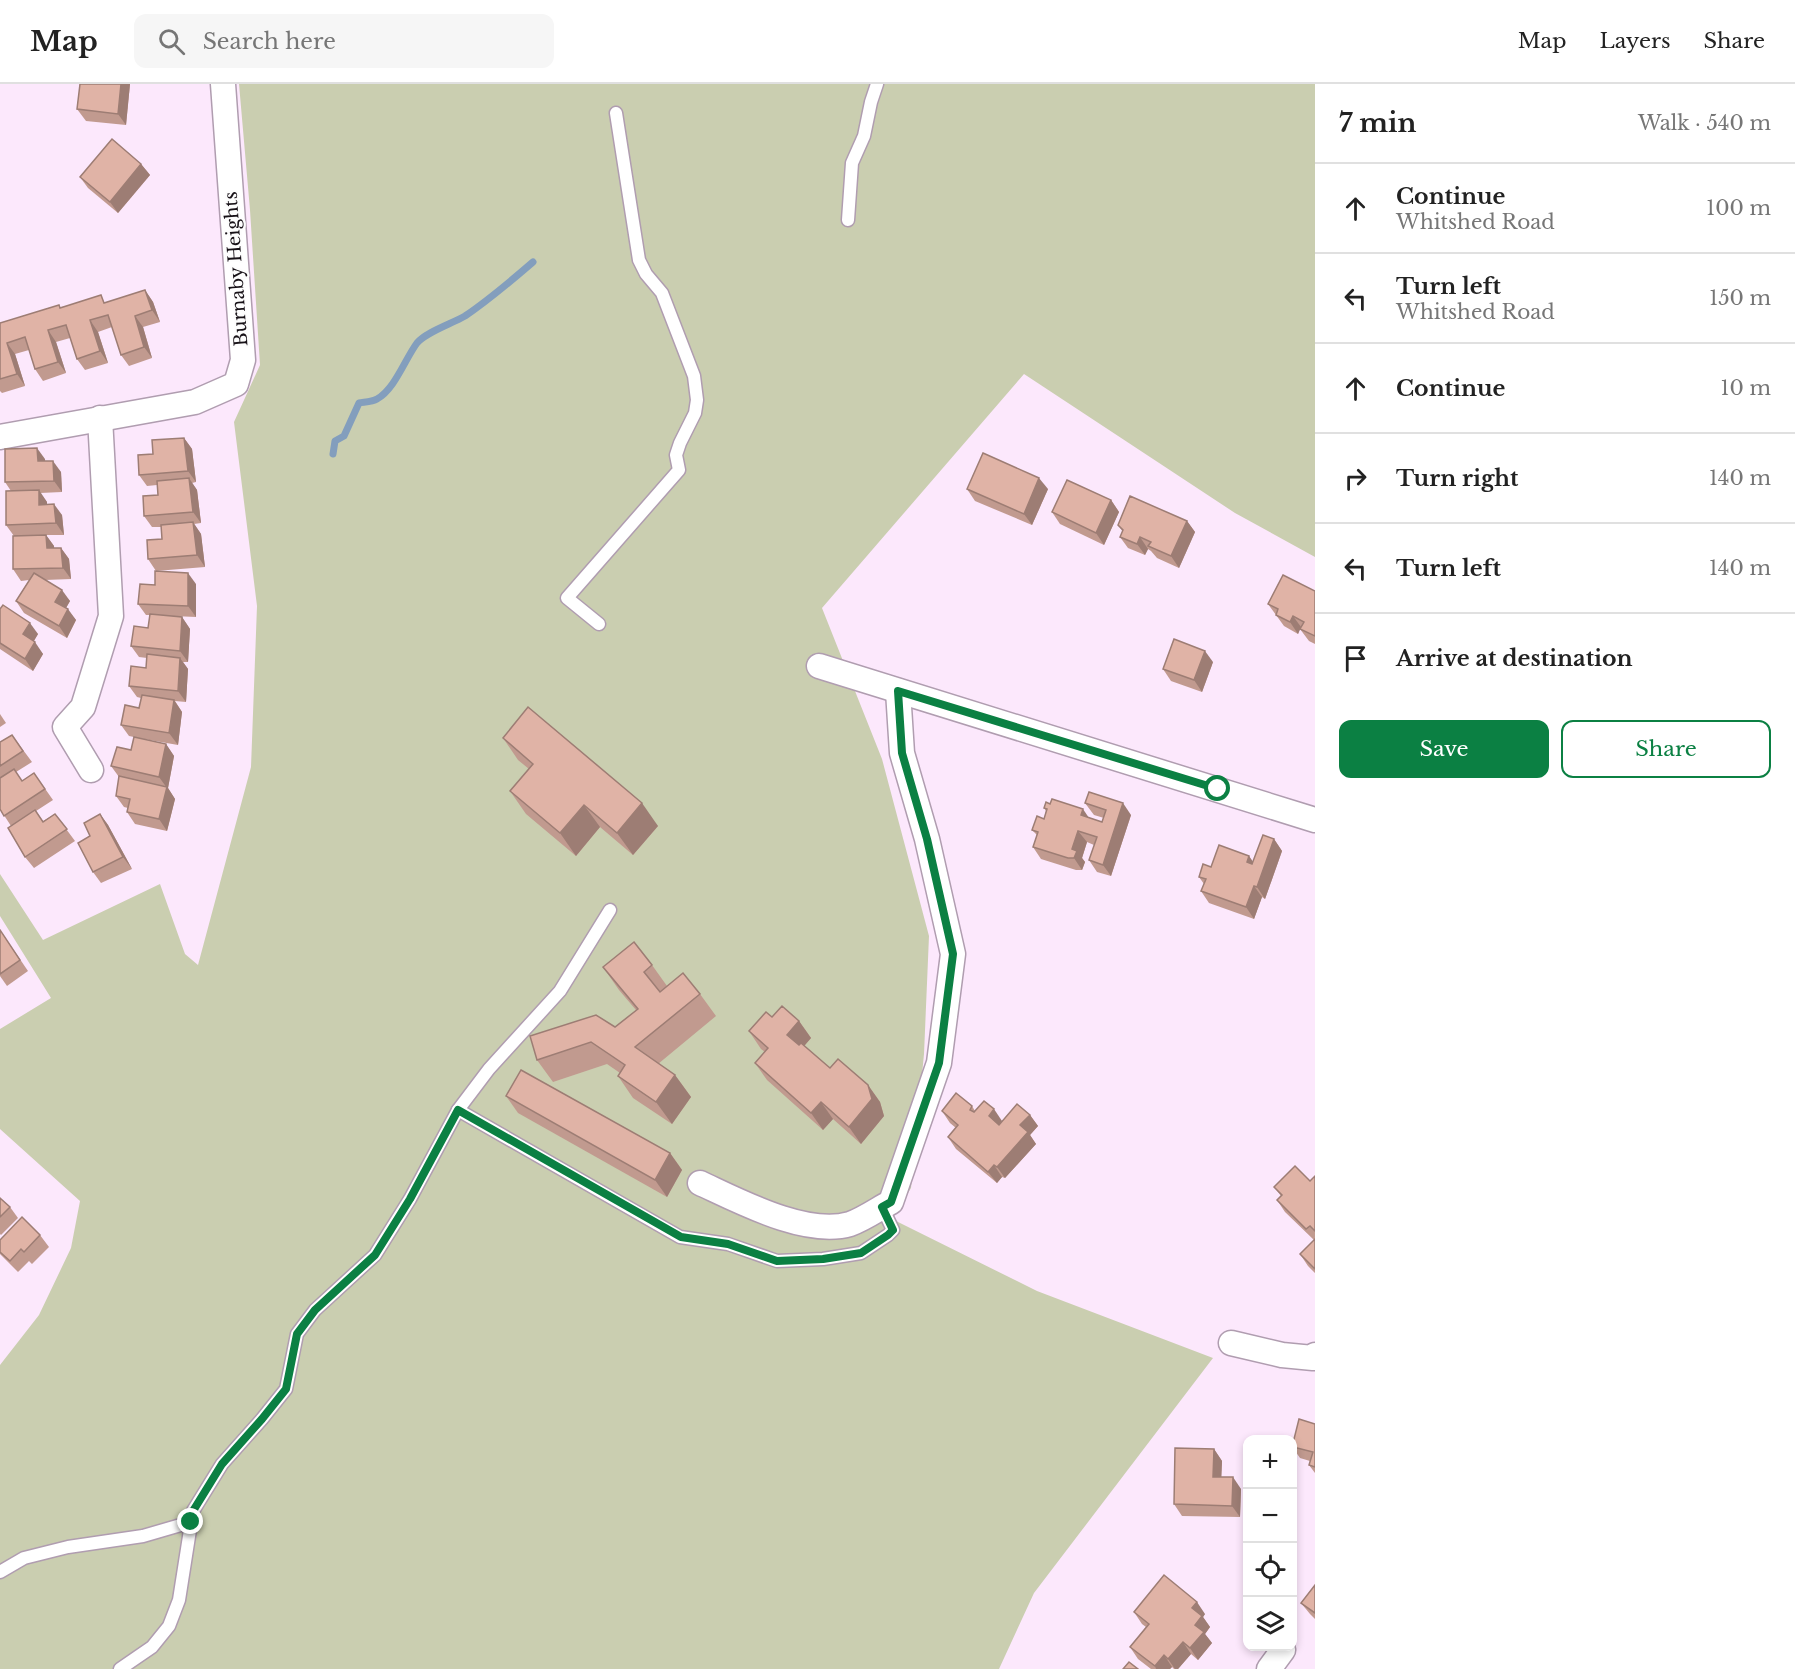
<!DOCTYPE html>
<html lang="en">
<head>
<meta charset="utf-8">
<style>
  :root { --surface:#fff; --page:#f6f6f6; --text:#222; --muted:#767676; --line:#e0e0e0; --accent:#0b8043 }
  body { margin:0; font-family:"Libre Baskerville",serif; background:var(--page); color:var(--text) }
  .controls { position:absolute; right:18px; bottom:18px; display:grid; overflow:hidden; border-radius:12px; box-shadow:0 3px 9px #0003 }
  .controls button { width:54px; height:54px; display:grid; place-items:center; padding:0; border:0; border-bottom:2px solid var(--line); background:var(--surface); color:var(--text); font:30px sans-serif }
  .stop { position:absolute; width:18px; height:18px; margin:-14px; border:4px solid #0b8043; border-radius:50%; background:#fff }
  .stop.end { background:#0b8043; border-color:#fff; box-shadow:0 2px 6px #0008 }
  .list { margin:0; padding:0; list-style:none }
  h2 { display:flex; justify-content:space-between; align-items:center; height:78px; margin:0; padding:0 24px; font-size:26px }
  h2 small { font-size:20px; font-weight:400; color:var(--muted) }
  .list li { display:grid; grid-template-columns:39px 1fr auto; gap:18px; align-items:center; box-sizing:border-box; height:90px; padding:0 24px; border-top:2px solid var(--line) }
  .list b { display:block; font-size:22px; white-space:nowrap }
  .list p { margin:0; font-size:20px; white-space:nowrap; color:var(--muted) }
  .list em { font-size:20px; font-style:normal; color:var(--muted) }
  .actions { display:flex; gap:12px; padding:18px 24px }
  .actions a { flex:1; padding:14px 0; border:2px solid var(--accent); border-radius:12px; text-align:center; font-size:21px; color:var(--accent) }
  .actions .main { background:var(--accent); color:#fff }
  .icon { flex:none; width:33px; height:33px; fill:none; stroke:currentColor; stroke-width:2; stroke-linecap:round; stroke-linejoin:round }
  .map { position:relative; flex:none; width:1315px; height:1585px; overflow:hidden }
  header { display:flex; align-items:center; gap:36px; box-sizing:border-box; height:84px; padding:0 30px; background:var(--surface); border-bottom:2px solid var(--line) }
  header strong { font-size:28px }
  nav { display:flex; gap:33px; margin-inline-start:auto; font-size:21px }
  .search { width:420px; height:54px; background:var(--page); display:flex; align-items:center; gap:15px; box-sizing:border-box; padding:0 21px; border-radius:12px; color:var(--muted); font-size:22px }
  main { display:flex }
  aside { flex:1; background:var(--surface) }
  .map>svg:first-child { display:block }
</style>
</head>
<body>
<header>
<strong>Map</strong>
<div class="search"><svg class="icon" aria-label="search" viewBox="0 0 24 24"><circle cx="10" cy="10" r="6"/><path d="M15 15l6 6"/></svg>Search here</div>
<nav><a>Map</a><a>Layers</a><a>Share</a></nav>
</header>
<main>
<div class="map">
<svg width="1315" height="1585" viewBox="0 0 1315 1585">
  <rect width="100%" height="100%" fill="#fce8fc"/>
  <!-- green -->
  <path fill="#caceb0" d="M239 0H1315V473L1235 429 1024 290 822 524 882 675 929 852 924 970 911 1104 892 1135 1037 1207 1213 1274 1034 1509 999 1585H0V1281L39 1231 71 1164 80 1117 0 1045V945L51 914 0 832V790L43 856 160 800 185 870 198 881 251 683 257 522 234 338 260 281 250 126Z"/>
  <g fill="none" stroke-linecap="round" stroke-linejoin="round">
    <!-- stream -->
    <path stroke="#839ebd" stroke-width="7" d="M333 370 335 357 344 352 359 319C364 318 372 318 377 315 395 305 405 275 417 259 426 248 451 240 465 232 489 216 511 197 533 178"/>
    <defs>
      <g id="lane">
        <path d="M848 136 852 79 864 52 871 18 877 0"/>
        <path d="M599 540 567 514 679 386 676 371 680 359 695 329 697 316 694 292 662 209 646 190 639 176 616 29"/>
        <path d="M458 1026 680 1153 728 1160 777 1177 823 1175 861 1169 888 1151 893 1146 882 1123"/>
        <path d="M0 1488 24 1474 68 1463 143 1452 191 1438"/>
        <path d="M120 1585 152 1563 169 1542 179 1516 193 1427 222 1380 262 1335 286 1305 297 1250 315 1226 375 1171 410 1115 458 1026 489 985 560 907 610 826"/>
      </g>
      <g id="street">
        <path d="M0 353 195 318 236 300 243 276 223 0"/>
        <path d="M819 582 1315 736"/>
        <path d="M91 686 65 643 83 623 111 532 100 334"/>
        <path d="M700 1099C739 1117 806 1153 850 1140 864 1135 878 1125 891 1118L939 979 953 870 927 755 902 669 898 607"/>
        <path d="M1231 1259 1282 1271 1313 1274 1315 1271"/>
        <path d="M1269 1585 1283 1566"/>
      </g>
    </defs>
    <!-- lane casing -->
    <use href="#lane" stroke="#b09db0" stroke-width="15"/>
    <!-- street casing -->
    <use href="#street" stroke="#b09db0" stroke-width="27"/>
    <!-- lane -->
    <use href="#lane" stroke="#fff" stroke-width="12"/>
    <!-- street -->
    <use href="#street" stroke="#fff" stroke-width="24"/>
  </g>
  <!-- wall -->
  <g fill="#c19a8f">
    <path d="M80 0H130L126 41 86 37 77 25Z"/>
    <path d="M141 80 150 91 118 129 88 104 80 93Z"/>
    <path d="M145 206 153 218 160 238 143 243 152 274 129 282 121 271 112 243 98 248 108 279 85 286 77 275 70 254 56 258 66 289 43 297 35 285 29 266 15 270 25 302 2 309 0 307V239L61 223 106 219Z"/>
    <path d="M184 354 192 365 196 398 192 399 197 406 201 439 194 440 201 450 205 483 156 487 148 475 162 455 161 443H152L144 432 158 411 157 401 147 402 139 391 153 370Z"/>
    <path d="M45 375V377L61 388 62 408 40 409 47 418V420L62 431 64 451H46L54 462V464H61L69 475 71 495 45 496 70 517 66 524 76 536 67 554 24 529 16 517 29 496 21 497 13 485 14 452 6 441 11 407 5 398Z"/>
    <path d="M967 405H1048L1032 441 975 417Z"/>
    <path d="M1111 416 1119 428 1104 461 1060 440 1052 428Z"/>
    <path d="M1187 437 1195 448 1179 484 1157 474 1151 467 1148 465 1145 471 1128 464 1120 453 1123 448 1118 441Z"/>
    <path d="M196 500V533L173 532 182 533 190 545 188 578H183L188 585 186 618 175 617 182 628 178 661 138 654 166 660 174 672 168 704 175 715 167 747 135 740 127 728 128 724 124 723 116 712 119 693 111 682 131 666 134 653 129 652 121 641 139 624 141 614 137 613 129 602 146 584 147 574 139 573 131 562 148 544 150 531H146L138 520 155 501Z"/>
    <path d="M1315 507V560L1309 557 1300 545 1298 550 1284 542 1268 520Z"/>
    <path d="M0 525 38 550 33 558 43 570 33 587 0 565Z"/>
    <path d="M1213 578 1202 608 1171 597 1163 585Z"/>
    <path d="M0 630 6 639 0 643Z"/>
    <path d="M12 651 32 678 16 688 22 697 34 689 53 716 36 727 43 737 55 730 75 757 34 784 25 773 11 742 0 725V658Z"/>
    <path d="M503 654 658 742 633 771 600 743 576 772 526 730 510 707 529 685 518 676Z"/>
    <path d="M1085 719 1131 731 1111 792 1097 788 1089 776 1094 761 1087 758 1082 774 1085 778 1082 786H1076L1041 775 1033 763 1037 751 1032 746 1044 735 1046 727 1044 724 1089 734 1102 738 1104 734 1094 731Z"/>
    <path d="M100 730 108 741 132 785 101 799 93 788 90 752Z"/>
    <path d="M1274 755 1282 767 1265 815 1262 813 1254 835 1209 819 1201 807 1204 800 1199 793 1211 783 1249 772 1253 778Z"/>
    <path d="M0 846 28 887 7 902 0 892Z"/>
    <path d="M652 881 667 902 700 910 716 932 658 980 675 991 691 1013 672 1040 633 1014 618 992 620 989 607 980 553 998 537 976 615 943 636 926 619 906 603 883Z"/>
    <path d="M799 937 811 954 804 962 830 984 868 1001 880 1018 884 1032 861 1060 833 1035 823 1046 767 996 755 979 765 968 761 965 749 947Z"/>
    <path d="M506 1012 670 1069 682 1086 667 1113 518 1029Z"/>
    <path d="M972 1022 975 1027 1002 1037 1030 1031 1038 1042 1030 1051 1036 1060 1005 1094 1002 1093 997 1099 956 1065 948 1053 956 1044 950 1039 942 1027Z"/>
    <path d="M1315 1092V1189L1308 1182 1300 1170 1314 1156 1285 1128 1277 1116 1281 1112 1274 1103 1310 1097Z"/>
    <path d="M0 1114 10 1123 18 1134 1 1151 0 1150Z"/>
    <path d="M40 1151 49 1163 32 1180 29 1177 18 1188 0 1170V1156Z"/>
    <path d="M1315 1340V1389L1309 1381 1310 1377 1300 1374 1293 1364V1359Z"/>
    <path d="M1214 1365 1222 1377 1221 1393 1241 1405 1240 1433 1182 1432 1174 1420Z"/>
    <path d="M1315 1501V1535L1310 1530 1301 1519Z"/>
    <path d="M1134 1528 1205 1530 1203 1533 1210 1543 1205 1550 1212 1559 1198 1576 1191 1570 1178 1585H1174L1172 1583 1170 1585H1151L1138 1575 1130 1563 1146 1543 1142 1540Z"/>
  </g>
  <!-- shaded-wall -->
  <g fill="#9d7d74">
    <path d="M121 0H130L126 41 118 30Z"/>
    <path d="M141 80 150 91 118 129 110 118Z"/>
    <path d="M145 206 153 218 160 238 152 226Z"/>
    <path d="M135 232 143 243 152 274 144 263Z"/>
    <path d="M90 236 98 248 108 279 100 267Z"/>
    <path d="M48 246 56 258 66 289 58 278Z"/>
    <path d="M7 259 15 270 25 302 17 290Z"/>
    <path d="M184 354 192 365 196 398 188 387Z"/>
    <path d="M37 364 45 375 46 389 38 377Z"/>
    <path d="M53 377 61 388 62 408 54 397Z"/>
    <path d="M189 394 197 406 201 439 193 428Z"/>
    <path d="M1039 394 1048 405 1032 441 1024 430Z"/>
    <path d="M39 406 47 418V432L39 421Z"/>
    <path d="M1111 416 1119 428 1104 461 1096 449Z"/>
    <path d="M54 420 62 431 64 451 56 439Z"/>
    <path d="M1187 437 1195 448 1179 484 1171 472Z"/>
    <path d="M193 438 201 450 205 483 197 471Z"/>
    <path d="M46 451 54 462 55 476 47 464Z"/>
    <path d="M1140 453 1148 465 1145 471 1137 460Z"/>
    <path d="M61 464 69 475 71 495 63 484Z"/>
    <path d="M188 489 196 500V533L188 522Z"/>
    <path d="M62 506 70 517 63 529 55 518Z"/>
    <path d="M68 525 76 536 67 554 59 542Z"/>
    <path d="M1293 532 1301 543 1298 550 1290 538Z"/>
    <path d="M182 533 190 545 188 578 180 567Z"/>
    <path d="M30 539 38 550 31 562 23 550Z"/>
    <path d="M35 558 43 570 33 587 25 575Z"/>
    <path d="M1205 567 1213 578 1202 608 1194 596Z"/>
    <path d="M180 574 188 585 186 618 178 607Z"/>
    <path d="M174 616 182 628 178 661 169 649Z"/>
    <path d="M166 660 174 672 168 704 175 715 167 747 159 735 167 704 159 693Z"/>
    <path d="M642 719 658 742 633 771 617 749Z"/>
    <path d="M1123 719 1131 731 1111 792 1103 781Z"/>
    <path d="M584 721 600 743 576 772 560 749Z"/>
    <path d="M1083 725 1091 737 1081 731Z"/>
    <path d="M100 730 108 741 132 785 123 773Z"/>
    <path d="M1078 747 1087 758 1082 774 1085 778 1082 786 1074 774 1072 765Z"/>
    <path d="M1274 755 1282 767 1265 815 1257 803Z"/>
    <path d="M1249 772 1257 784 1247 778Z"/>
    <path d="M1254 802 1262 813 1254 835 1246 823Z"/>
    <path d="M799 937 811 954 799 968 787 951Z"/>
    <path d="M675 991 691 1013 672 1040 656 1018Z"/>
    <path d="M868 1001 880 1018 884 1032 861 1060 849 1043Z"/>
    <path d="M821 1018 833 1035 823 1046 811 1029Z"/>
    <path d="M994 1025 1002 1037 997 1043 989 1032Z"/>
    <path d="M1030 1031 1038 1042 1030 1051 1036 1060 1005 1094 997 1083 1020 1041Z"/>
    <path d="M670 1069 682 1086 667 1113 655 1096Z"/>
    <path d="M994 1081 1002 1093 997 1099 988 1088Z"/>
    <path d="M1214 1365 1222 1377 1221 1404 1213 1393Z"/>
    <path d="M1233 1393 1241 1405 1240 1433 1232 1422Z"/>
    <path d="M1197 1518 1205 1530 1203 1533 1210 1543 1205 1550 1212 1559 1198 1576 1190 1564 1195 1541 1192 1524Z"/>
    <path d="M1183 1558 1191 1570 1178 1585H1175L1168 1575Z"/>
    <path d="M1164 1571 1172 1583 1170 1585H1156L1155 1582Z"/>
  </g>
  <!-- building -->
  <g fill="#e0b3a6" stroke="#9d7d74" stroke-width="1.5">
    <path d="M80 0H121L118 30 77 25Z"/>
    <path d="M112 55 141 80 110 118 80 93Z"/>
    <path d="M145 206 152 226 135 232 144 263 121 271 108 231 90 236 100 267 77 275 66 241 48 246 58 278 35 285 25 253 7 259 17 290 0 295V239L59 221 60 224 101 211 104 219Z"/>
    <path d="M184 354 188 387 139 391 138 371 153 370 152 356Z"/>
    <path d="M37 364 38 377H53L54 397 5 398V365Z"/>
    <path d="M983 369 1039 394 1024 430 967 405Z"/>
    <path d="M189 394 193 428 144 432 143 412 158 411 157 397Z"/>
    <path d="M1067 396 1111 416 1096 449 1052 428Z"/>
    <path d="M39 406V421L54 420 56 439 6 441V407Z"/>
    <path d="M1130 412 1187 437 1171 472 1148 462 1151 458 1140 453 1137 460 1120 453 1123 446 1118 441Z"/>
    <path d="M193 438 197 471 148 475 147 456 162 455 161 441Z"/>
    <path d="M46 451 47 464H61L63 484 13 485V452Z"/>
    <path d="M155 487 188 489V522L138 520 140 500 155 501Z"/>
    <path d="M34 489 62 506 55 518 68 525 59 542 16 517Z"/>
    <path d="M1283 491 1315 507V552L1300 545 1304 538 1293 532 1290 538 1276 531 1278 525 1268 520Z"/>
    <path d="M3 521 30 539 23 550 35 558 25 575 0 559V525Z"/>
    <path d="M150 530 182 533 180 567 131 562 134 542 148 544Z"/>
    <path d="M1174 555 1205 567 1194 596 1163 585Z"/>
    <path d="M147 570 180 574 178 607 129 602 131 582 146 584Z"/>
    <path d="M142 611 174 616 169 649 121 641 125 621 139 624Z"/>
    <path d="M528 623 642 719 617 749 584 721 560 749 510 707 533 680 503 654Z"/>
    <path d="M12 651 23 667 0 682V658Z"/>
    <path d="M134 653 166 660 159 693 111 682 117 663 131 666Z"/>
    <path d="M14 685 22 697 34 689 45 705 4 732 0 725V694Z"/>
    <path d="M119 692 167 703 159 735 127 728 130 715 116 712Z"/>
    <path d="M1089 708 1123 719 1103 781 1089 776 1097 753 1078 747 1072 765 1077 767 1074 774H1068L1033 763 1038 748 1032 746 1037 732 1044 735 1047 725 1044 724 1046 718 1050 720 1052 715 1083 725 1081 731 1102 738 1106 726 1085 719Z"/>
    <path d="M35 726 43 738 55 730 67 745 25 773 8 744Z"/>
    <path d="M100 730 123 773 93 788 78 759 90 752 84 739Z"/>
    <path d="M1263 751 1274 755 1257 803 1254 802 1246 823 1201 807 1206 795 1199 793 1203 780 1211 783 1219 761 1249 772 1247 778 1252 780Z"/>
    <path d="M0 846 20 876 0 890Z"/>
    <path d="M634 858 652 881 644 888 660 908 683 889 700 910 635 963 675 991 656 1018 618 992 625 981 591 958 537 976 530 952 596 931 615 943 638 925 603 883Z"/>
    <path d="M782 922 799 937 787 951 799 961 801 959 830 984 838 975 868 1001 872 1015 849 1043 821 1018 811 1029 755 979 768 964 749 947 766 928 772 933Z"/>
    <path d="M521 986 670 1069 655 1096 506 1012Z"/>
    <path d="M956 1009 972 1022 970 1026 974 1028 984 1017 994 1025 989 1032 999 1041 1017 1020 1030 1031 1020 1041 1028 1048 997 1083 994 1081 988 1088 948 1053 958 1041 942 1027Z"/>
    <path d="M1295 1082 1310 1097 1315 1092V1147L1310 1142 1306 1145 1277 1116 1282 1111 1274 1103Z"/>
    <path d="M0 1114 10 1123 0 1133Z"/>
    <path d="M22 1133 40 1151 24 1168 21 1165 10 1177 0 1168V1156Z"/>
    <path d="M1315 1155V1185L1300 1170Z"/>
    <path d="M1299 1335 1315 1340V1383L1309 1381 1313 1368 1293 1363V1359Z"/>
    <path d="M1175 1364 1214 1365 1213 1393H1233L1232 1422 1174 1420Z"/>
    <path d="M1164 1491 1197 1518 1192 1524 1202 1532 1195 1541 1204 1548 1190 1564 1183 1558 1168 1575 1164 1571 1155 1582 1130 1563 1149 1540 1134 1528Z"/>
    <path d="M1315 1501V1529L1301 1519Z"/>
    <path d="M1129 1578 1138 1585H1123Z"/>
  </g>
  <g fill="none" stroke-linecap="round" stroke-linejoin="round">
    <!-- route -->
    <path stroke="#0b8043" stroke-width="8" d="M191 1438 193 1427 222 1380 262 1335 286 1305 297 1250 315 1226 375 1171 410 1115 458 1026 681 1153 728 1160 777 1177 823 1175 861 1169 888 1151 893 1146 882 1123 891 1118 939 979 953 870 927 755 902 669 898 607 1218 705"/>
  </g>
  <g text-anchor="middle" stroke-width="4.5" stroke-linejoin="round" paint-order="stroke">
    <!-- street labels -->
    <g font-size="18" fill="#171117" stroke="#fdfdfd">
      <text transform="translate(236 185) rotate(-94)" y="6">Burnaby Heights</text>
    </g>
  </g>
</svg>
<div class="controls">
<button>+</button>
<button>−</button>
<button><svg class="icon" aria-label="locate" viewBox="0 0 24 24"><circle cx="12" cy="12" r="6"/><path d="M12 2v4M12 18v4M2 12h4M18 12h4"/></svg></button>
<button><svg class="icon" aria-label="layers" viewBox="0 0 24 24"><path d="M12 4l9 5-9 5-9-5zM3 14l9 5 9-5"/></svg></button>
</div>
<div class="stop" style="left:1218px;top:705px"></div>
<div class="stop end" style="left:191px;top:1438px"></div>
</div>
<aside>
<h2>7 min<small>Walk · 540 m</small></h2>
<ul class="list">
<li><svg class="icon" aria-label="ahead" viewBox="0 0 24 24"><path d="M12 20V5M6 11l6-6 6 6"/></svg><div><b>Continue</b><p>Whitshed Road</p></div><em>100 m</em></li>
<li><svg class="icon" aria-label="left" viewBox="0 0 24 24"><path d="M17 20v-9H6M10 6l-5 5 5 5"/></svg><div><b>Turn left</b><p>Whitshed Road</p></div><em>150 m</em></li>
<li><svg class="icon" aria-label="ahead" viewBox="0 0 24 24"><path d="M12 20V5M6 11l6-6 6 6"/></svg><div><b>Continue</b></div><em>10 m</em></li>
<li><svg class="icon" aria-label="right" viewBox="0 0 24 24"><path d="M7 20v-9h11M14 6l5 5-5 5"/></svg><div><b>Turn right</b></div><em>140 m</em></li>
<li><svg class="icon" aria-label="left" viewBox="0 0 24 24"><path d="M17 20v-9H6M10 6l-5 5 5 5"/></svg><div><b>Turn left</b></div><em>140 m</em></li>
<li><svg class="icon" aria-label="arrive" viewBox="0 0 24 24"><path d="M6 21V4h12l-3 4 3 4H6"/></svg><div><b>Arrive at destination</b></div></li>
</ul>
<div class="actions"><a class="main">Save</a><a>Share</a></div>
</aside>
</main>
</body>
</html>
